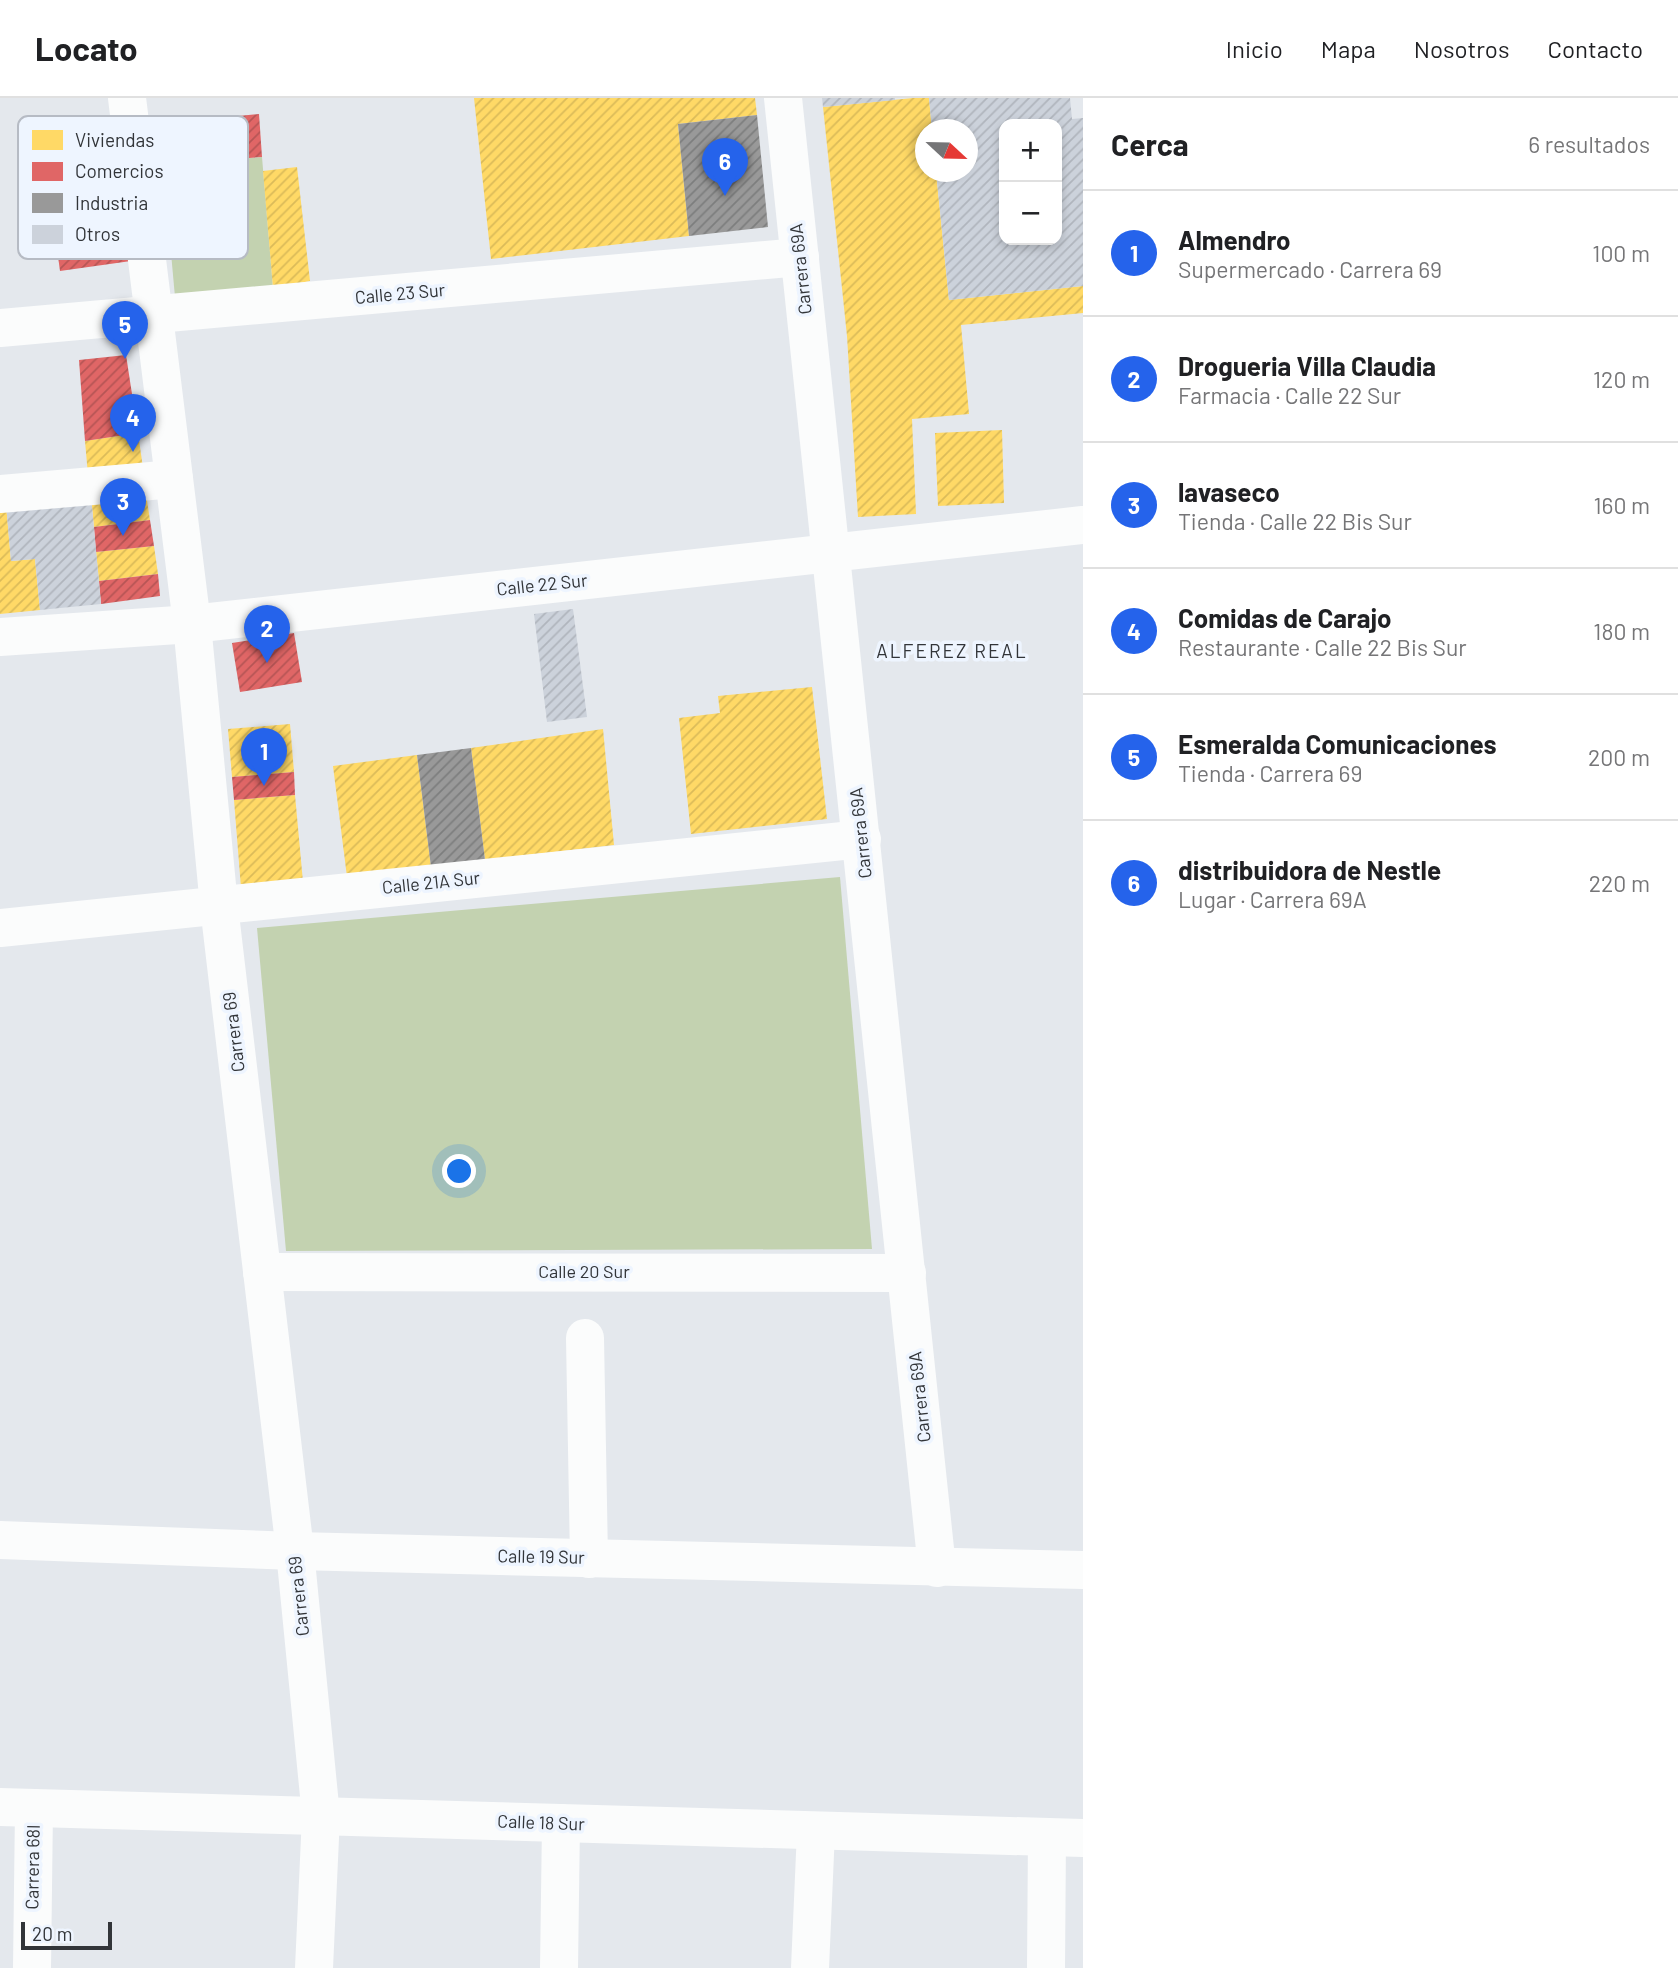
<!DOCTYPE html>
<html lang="es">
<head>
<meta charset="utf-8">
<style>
  :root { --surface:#fff; --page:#f2f2f2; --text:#202124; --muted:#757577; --line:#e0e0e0; --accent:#2563eb }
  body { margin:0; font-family:Barlow,sans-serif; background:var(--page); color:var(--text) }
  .controls { position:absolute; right:21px; top:21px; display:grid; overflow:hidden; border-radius:14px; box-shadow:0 4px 10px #0003 }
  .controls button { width:63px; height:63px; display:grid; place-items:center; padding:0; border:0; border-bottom:2px solid var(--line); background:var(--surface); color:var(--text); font:35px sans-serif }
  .compass { position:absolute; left:915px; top:21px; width:63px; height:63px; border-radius:50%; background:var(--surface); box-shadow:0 4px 10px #0003; rotate:112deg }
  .scale { position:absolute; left:21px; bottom:18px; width:91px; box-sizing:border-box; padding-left:7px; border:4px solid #323539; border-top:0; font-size:19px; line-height:24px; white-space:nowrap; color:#323539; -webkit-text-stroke:5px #eef5ff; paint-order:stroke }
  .you { position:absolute; left:460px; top:1074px; width:24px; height:24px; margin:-18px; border:5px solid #fff; border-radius:50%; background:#1a73e8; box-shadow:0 0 0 10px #1a73e833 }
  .badge { display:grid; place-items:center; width:46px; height:46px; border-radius:50%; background:var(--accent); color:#fff; font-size:23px; font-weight:700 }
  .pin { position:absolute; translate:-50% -58px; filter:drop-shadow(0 2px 4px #0008) }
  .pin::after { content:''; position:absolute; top:37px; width:24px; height:21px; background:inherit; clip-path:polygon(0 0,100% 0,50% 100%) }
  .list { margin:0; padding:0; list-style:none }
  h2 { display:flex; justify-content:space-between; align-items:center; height:91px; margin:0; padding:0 28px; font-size:30px }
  h2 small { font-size:23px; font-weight:400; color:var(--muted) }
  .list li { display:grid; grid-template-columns:46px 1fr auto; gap:21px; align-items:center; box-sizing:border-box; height:126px; padding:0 28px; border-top:2px solid var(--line) }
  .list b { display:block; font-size:26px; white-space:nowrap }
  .list p { margin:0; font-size:23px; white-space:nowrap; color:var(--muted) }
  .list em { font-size:23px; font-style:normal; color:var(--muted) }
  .map { position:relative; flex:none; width:1083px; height:1870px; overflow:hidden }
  header { display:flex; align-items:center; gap:42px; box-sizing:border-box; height:98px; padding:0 35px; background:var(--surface); border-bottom:2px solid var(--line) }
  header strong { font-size:33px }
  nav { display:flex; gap:38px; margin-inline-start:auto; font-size:24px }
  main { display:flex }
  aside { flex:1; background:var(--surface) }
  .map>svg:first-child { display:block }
</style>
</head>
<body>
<header>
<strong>Locato</strong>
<nav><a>Inicio</a><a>Mapa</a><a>Nosotros</a><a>Contacto</a></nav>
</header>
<main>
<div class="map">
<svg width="1083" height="1870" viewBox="0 0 1083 1870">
  <defs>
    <pattern id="homes-hatch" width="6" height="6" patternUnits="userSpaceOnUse" patternTransform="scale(1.75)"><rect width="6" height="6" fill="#ffd966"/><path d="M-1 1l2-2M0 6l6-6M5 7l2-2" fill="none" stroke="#dbbb59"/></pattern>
    <pattern id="shops-hatch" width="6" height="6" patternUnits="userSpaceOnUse" patternTransform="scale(1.75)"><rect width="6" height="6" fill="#e06666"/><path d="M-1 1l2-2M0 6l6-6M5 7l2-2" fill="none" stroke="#b65555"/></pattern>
    <pattern id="industry-hatch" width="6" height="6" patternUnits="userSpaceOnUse" patternTransform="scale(1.75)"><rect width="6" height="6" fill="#999"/><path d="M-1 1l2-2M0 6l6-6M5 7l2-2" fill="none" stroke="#7d7e7e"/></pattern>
    <pattern id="building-hatch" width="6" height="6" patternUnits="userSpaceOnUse" patternTransform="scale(1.75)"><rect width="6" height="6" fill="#ccd2db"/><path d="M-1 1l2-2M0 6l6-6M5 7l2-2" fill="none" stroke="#b0b5bd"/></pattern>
  </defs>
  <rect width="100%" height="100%" fill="#e4e8ed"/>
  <!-- park -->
  <g fill="#c3d2b0">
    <path d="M262 59 273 190 175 199 163 67Z"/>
    <path d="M840 779 872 1151 286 1153 257 830Z"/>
  </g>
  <!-- homes -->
  <g fill="url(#homes-hatch)">
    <path d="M474 0H755L757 17 678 26 689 138 491 161Z"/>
    <path d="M913 0H929L932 32H925V74H936L949 202 1083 188V215L961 227 969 316 912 321 916 416 858 419 847 238 823 9Z"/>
    <path d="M297 69 310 183 273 190 263 73Z"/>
    <path d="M1002 332 1004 405 938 408 935 335Z"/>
    <path d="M138 335 143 370 88 377 85 343Z"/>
    <path d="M145 390 150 422 94 429 91 398Z"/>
    <path d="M6 406 11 463 35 461 40 512 0 516V407Z"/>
    <path d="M154 448 158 476 99 483 96 454Z"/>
    <path d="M812 589 827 721 691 736 679 620 720 615 718 598Z"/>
    <path d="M290 626 294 674 232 679 228 631Z"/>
    <path d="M603 631 614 747 485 762 471 650Z"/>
    <path d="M417 657 431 769 347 779 333 668Z"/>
    <path d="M295 697 303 784 241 790 234 702Z"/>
  </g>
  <!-- shops -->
  <g fill="url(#shops-hatch)">
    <path d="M259 16 262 59 180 65 177 24Z"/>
    <path d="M126 127 131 163 60 173 55 136Z"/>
    <path d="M126 257 138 335 85 343 79 262Z"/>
    <path d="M150 422 154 448 96 454 94 429Z"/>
    <path d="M158 476 160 498 101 506 99 483Z"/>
    <path d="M294 535 302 584 240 594 232 545Z"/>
    <path d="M294 674 295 697 234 702 232 679Z"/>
  </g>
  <!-- industry -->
  <g fill="url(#industry-hatch)">
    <path d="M757 17 768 129 689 138 678 26Z"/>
    <path d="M471 650 485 762 431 769 417 657Z"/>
  </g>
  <!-- building -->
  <g fill="url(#building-hatch)" fill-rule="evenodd">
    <path d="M822 0H895V2L823 9Z"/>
    <path d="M929 0H1070L1072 21 1083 20V188L949 202 936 74H968V32H932ZM1004 26H1057V142H1004Z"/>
    <path d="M91 398 101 506 40 512 35 461 11 463 6 406Z"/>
    <path d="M573 511 587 619 547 624 534 516Z"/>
  </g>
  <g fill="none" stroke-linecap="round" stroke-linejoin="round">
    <!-- minor -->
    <g stroke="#fbfcfc" stroke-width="38">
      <path d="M127 0 192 526 219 808 295 1453 321 1718 314 1870"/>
      <path d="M783 0 937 1470"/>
      <path d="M0 230 800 159"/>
      <path d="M0 396 174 381"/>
      <path d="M0 539 192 526 1083 427"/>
      <path d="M0 830 862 741"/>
      <path d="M262 1174 907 1175"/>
      <path d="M585 1240 589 1461"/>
      <path d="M0 1442 295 1453 1083 1472"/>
      <path d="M0 1709 1083 1740"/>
      <path d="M32 1870 34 1710"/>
      <path d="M559 1870 561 1725"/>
      <path d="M810 1870 816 1733"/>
      <path d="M1046 1870 1047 1739"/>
    </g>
  </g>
  <g text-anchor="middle" stroke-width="7" stroke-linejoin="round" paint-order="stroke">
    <!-- street labels -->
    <g font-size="18" fill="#323539" stroke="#eef5ff">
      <text transform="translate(801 171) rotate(-96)" y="6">Carrera 69A</text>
      <text transform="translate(400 196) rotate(-5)" y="6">Calle 23 Sur</text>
      <text transform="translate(542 487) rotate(-6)" y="6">Calle 22 Sur</text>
      <text transform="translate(861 735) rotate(-96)" y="6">Carrera 69A</text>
      <text transform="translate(431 785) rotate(-6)" y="6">Calle 21A Sur</text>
      <text transform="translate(234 934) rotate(-97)" y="6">Carrera 69</text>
      <text x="584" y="1180">Calle 20 Sur</text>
      <text transform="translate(920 1299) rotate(-96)" y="6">Carrera 69A</text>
      <text transform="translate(541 1459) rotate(1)" y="6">Calle 19 Sur</text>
      <text transform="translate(299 1498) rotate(-96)" y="6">Carrera 69</text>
      <text transform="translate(541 1725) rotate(2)" y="6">Calle 18 Sur</text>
      <text transform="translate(33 1769) rotate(-89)" y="6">Carrera 68I</text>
    </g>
    <!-- neighbourhood labels -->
    <g font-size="19" letter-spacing="2" fill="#323539" stroke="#eef5ff">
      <text x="952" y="560">ALFEREZ REAL</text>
    </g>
  </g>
  <!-- legend -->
  <rect x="18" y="18" width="230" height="143" rx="10" fill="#eef5ff" stroke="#b6bbc4" stroke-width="2"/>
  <rect x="32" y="32" width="31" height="20" fill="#ffd966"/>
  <rect x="32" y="64" width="31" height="19" fill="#e06666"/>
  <rect x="32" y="95" width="31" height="20" fill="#999"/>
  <rect x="32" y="127" width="31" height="19" fill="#ccd2db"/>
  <g font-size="19" fill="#323539">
    <text x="75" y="49">Viviendas</text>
    <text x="75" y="80">Comercios</text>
    <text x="75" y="112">Industria</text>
    <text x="75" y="143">Otros</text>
  </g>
</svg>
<div class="controls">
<button>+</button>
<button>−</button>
</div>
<svg class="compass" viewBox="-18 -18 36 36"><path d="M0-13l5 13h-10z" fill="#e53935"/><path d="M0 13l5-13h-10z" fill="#757577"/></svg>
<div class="scale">20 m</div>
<div class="you"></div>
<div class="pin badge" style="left:264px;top:688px">1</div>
<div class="pin badge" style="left:267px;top:565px">2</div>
<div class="pin badge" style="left:123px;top:438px">3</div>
<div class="pin badge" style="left:133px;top:354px">4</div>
<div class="pin badge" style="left:125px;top:261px">5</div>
<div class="pin badge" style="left:725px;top:98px">6</div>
</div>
<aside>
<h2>Cerca<small>6 resultados</small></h2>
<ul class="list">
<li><span class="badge">1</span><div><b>Almendro</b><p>Supermercado · Carrera 69</p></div><em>100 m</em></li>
<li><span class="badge">2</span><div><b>Drogueria Villa Claudia</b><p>Farmacia · Calle 22 Sur</p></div><em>120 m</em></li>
<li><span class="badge">3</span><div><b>lavaseco</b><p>Tienda · Calle 22 Bis Sur</p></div><em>160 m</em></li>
<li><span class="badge">4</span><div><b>Comidas de Carajo</b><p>Restaurante · Calle 22 Bis Sur</p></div><em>180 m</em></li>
<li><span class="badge">5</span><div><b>Esmeralda Comunicaciones</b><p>Tienda · Carrera 69</p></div><em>200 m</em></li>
<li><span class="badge">6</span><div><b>distribuidora de Nestle</b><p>Lugar · Carrera 69A</p></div><em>220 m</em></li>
</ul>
</aside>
</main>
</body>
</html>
